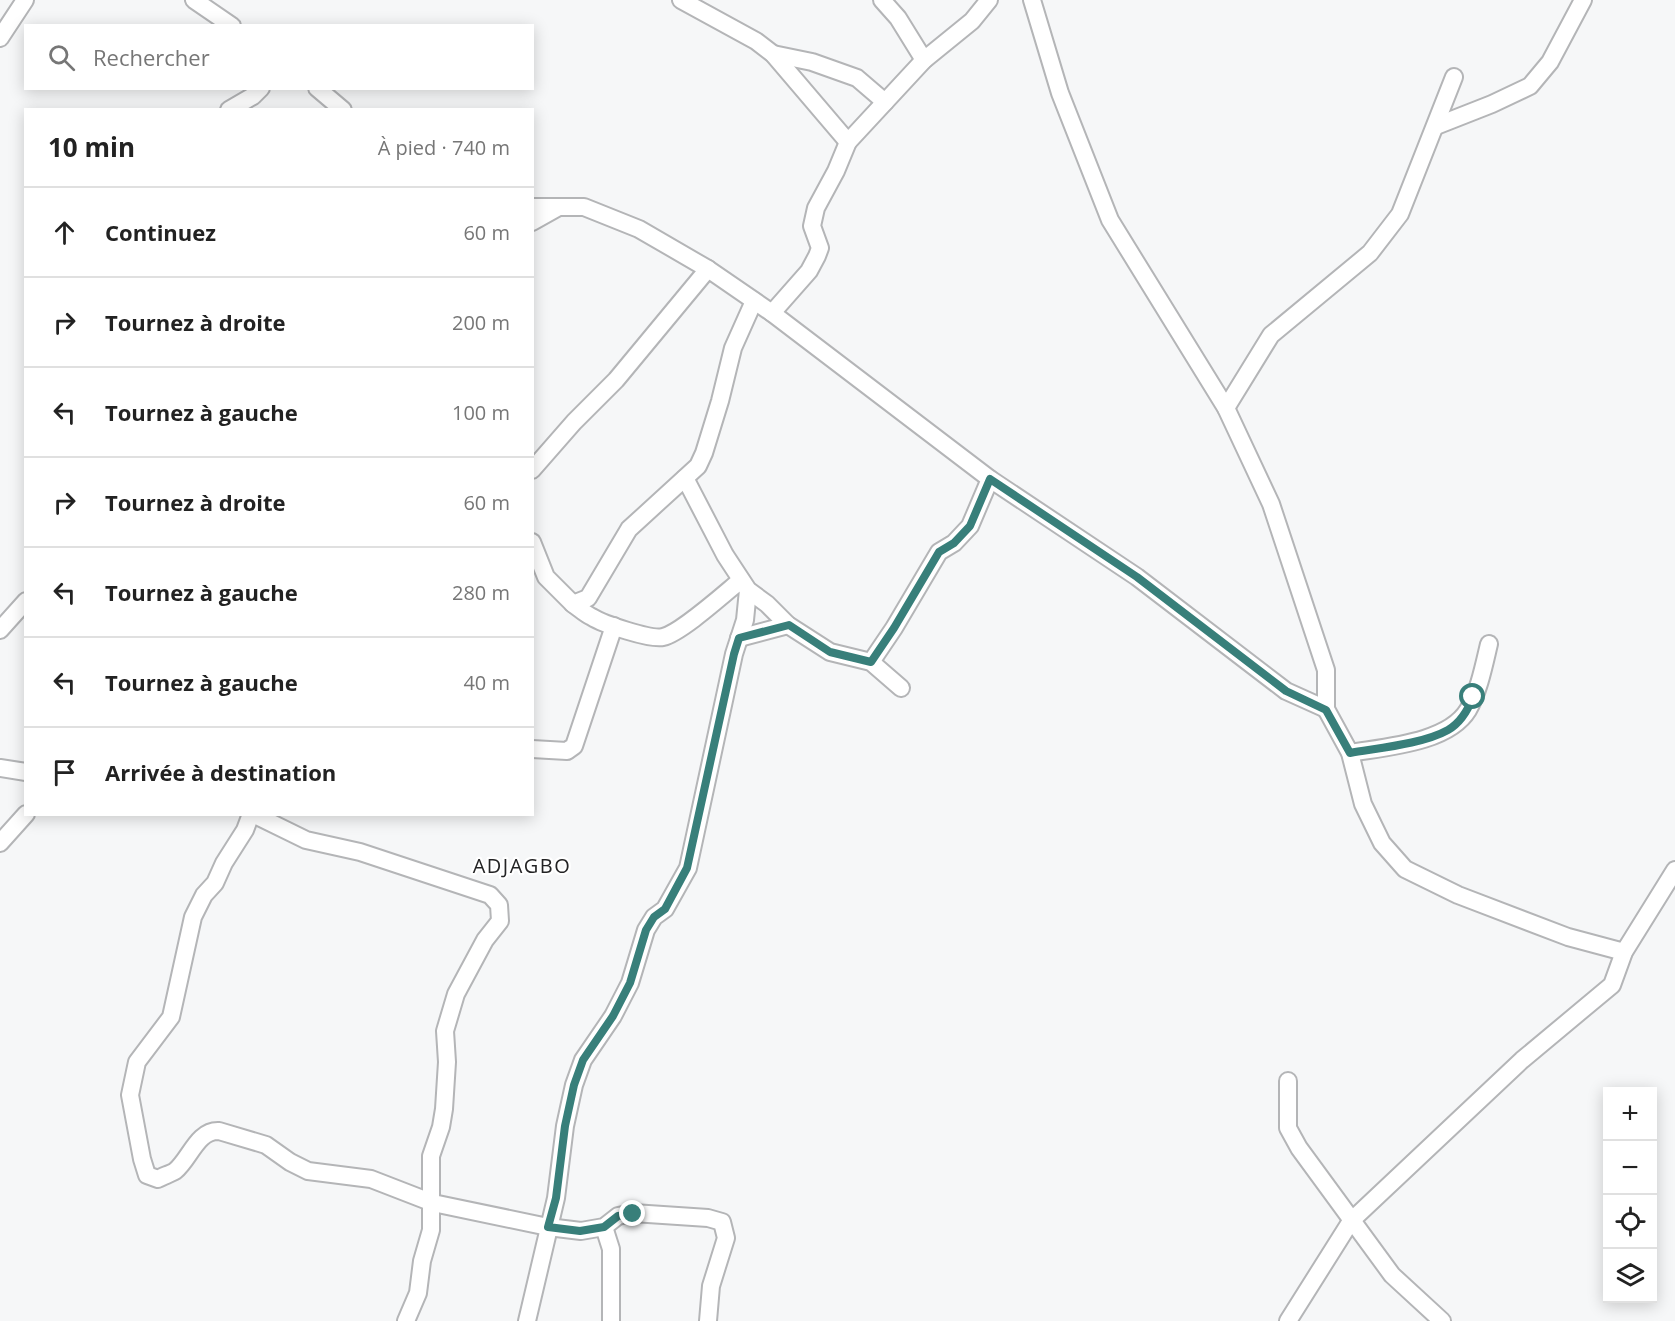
<!DOCTYPE html>
<html lang="fr">
<head>
<meta charset="utf-8">
<style>
  :root { --surface:#fff; --page:#f2f2f2; --text:#222; --muted:#767676; --line:#e0e0e0 }
  body { margin:0; font-family:"Open Sans",sans-serif; background:var(--page); color:var(--text) }
  .controls { position:absolute; right:18px; bottom:18px; display:grid; overflow:hidden; border-radius:0px; box-shadow:0 3px 15px #0003 }
  .controls button { width:54px; height:54px; display:grid; place-items:center; padding:0; border:0; border-bottom:2px solid var(--line); background:var(--surface); color:var(--text); font:30px sans-serif }
  .stop { position:absolute; width:18px; height:18px; margin:-14px; border:4px solid #387f7a; border-radius:50%; background:#fff }
  .stop.end { background:#387f7a; border-color:#fff; box-shadow:0 2px 6px #0008 }
  .list { margin:0; padding:0; list-style:none }
  h2 { display:flex; justify-content:space-between; align-items:center; height:78px; margin:0; padding:0 24px; font-size:26px }
  h2 small { font-size:20px; font-weight:400; color:var(--muted) }
  .list li { display:grid; grid-template-columns:39px 1fr auto; gap:18px; align-items:center; box-sizing:border-box; height:90px; padding:0 24px; border-top:2px solid var(--line) }
  .list b { display:block; font-size:22px; white-space:nowrap }
  .list em { font-size:20px; font-style:normal; color:var(--muted) }
  .icon { flex:none; width:33px; height:33px; fill:none; stroke:currentColor; stroke-width:2; stroke-linecap:round; stroke-linejoin:round }
  .map { position:relative; flex:none; width:1675px; height:1321px; overflow:hidden }
  .search { position:absolute; background:var(--surface); box-shadow:0 3px 15px #0003; left:24px; top:24px; width:510px; height:66px; display:flex; align-items:center; gap:15px; box-sizing:border-box; padding:0 21px; border-radius:0px; color:var(--muted); font-size:22px }
  .panel { position:absolute; background:var(--surface); box-shadow:0 3px 15px #0003; left:24px; top:108px; width:510px; height:708px; border-radius:0px }
  .map>svg:first-child { display:block }
</style>
</head>
<body>
<div class="map">
<svg width="1675" height="1321" viewBox="0 0 1675 1321">
  <rect width="100%" height="100%" fill="#f6f7f8"/>
  <g fill="none" stroke-linecap="round" stroke-linejoin="round">
    <defs>
      <g id="minor">
        <path d="M194 0 232 26"/>
        <path d="M681 0 756 41 773 54 848 142"/>
        <path d="M882 0 898 18 924 60"/>
        <path d="M1032 0 1060 93 1110 220 1226 408 1271 504 1326 670V709L1350 753 1363 804 1382 843 1405 869 1458 895 1568 937 1624 952"/>
        <path d="M0 38 25 0"/>
        <path d="M773 54 812 62 857 78 885 102"/>
        <path d="M317 88 343 110"/>
        <path d="M229 110 253 96 261 88"/>
        <path d="M1436 126 1492 104 1530 86 1550 62 1583 0"/>
        <path d="M532 207H584L639 229 708 269 772 313 990 479 1137 577 1286 691 1326 709"/>
        <path d="M532 222 557 208"/>
        <path d="M772 313 809 271 817 256 820 248 812 226 816 208 836 171 848 142 924 60 972 21 989 0"/>
        <path d="M1226 408 1271 335 1370 253 1400 214 1454 77"/>
        <path d="M532 470 574 422 616 380 708 269"/>
        <path d="M685 478 725 555 748 590 767 604 788 625 830 652 871 662 901 688"/>
        <path d="M532 542 546 577 573 604 588 598 629 529 698 466 704 453 720 401 733 348 754 301"/>
        <path d="M573 604C579 608 585 614 592 617 603 624 651 640 663 637 681 633 725 593 741 580"/>
        <path d="M0 630 26 601"/>
        <path d="M739 638 788 625"/>
        <path d="M871 662 894 628 939 552 954 543 970 526 990 479"/>
        <path d="M532 749 567 751 574 746 614 626"/>
        <path d="M1350 753C1385 747 1448 743 1468 710 1479 691 1484 665 1489 644"/>
        <path d="M0 768 26 772"/>
        <path d="M251 814 245 830 224 863 215 883 204 895 193 917 171 1017 137 1062 130 1095 142 1159 147 1175 158 1179C163 1176 170 1174 175 1171 190 1159 197 1130 219 1131L266 1145 290 1162 308 1171 371 1179 433 1203 548 1227 581 1231 604 1227 618 1216 633 1213 708 1218 722 1222 726 1238 711 1286 708 1321"/>
        <path d="M253 814 306 840 360 852 490 895 499 905 500 921 485 940 456 994 445 1031 447 1062 444 1109 441 1127 431 1156V1230L422 1261 418 1293 406 1321"/>
        <path d="M0 843 26 814"/>
        <path d="M1288 1081V1128L1299 1148 1392 1275 1442 1321"/>
        <path d="M604 1227 611 1249V1321"/>
        <path d="M527 1321 556 1198 565 1126 574 1085 583 1060 613 1016 630 983 646 930 654 917 665 909 688 868 734 654 745 620 748 590"/>
        <path d="M1288 1321 1351 1221 1522 1060 1612 985 1624 952 1675 870"/>
      </g>
    </defs>
    <!-- minor casing -->
    <use href="#minor" stroke="#b4b5b7" stroke-width="20"/>
    <!-- minor -->
    <use href="#minor" stroke="#fff" stroke-width="16"/>
  </g>
  <g fill="none" stroke-linecap="round" stroke-linejoin="round">
    <!-- route -->
    <path stroke="#387f7a" stroke-width="8" d="M633 1214 618 1216 604 1227 580 1231 548 1227 556 1198 565 1126 574 1085 583 1060 613 1016 630 983 646 930 654 917 665 909 687 868 734 654 739 638 789 625 830 652 871 662 894 628 939 552 954 543 970 526 990 479 1137 577 1286 691 1326 710 1350 753C1378 748 1423 744 1448 730 1460 723 1468 710 1473 697"/>
  </g>
  <g text-anchor="middle" stroke-width="4.5" stroke-linejoin="round" paint-order="stroke">
    <!-- quarter labels -->
    <g font-size="20" letter-spacing="1.5" fill="#232324" stroke="#fff">
      <text x="522" y="873">ADJAGBO</text>
    </g>
  </g>
</svg>
<div class="controls">
<button>+</button>
<button>−</button>
<button><svg class="icon" aria-label="locate" viewBox="0 0 24 24"><circle cx="12" cy="12" r="6"/><path d="M12 2v4M12 18v4M2 12h4M18 12h4"/></svg></button>
<button><svg class="icon" aria-label="layers" viewBox="0 0 24 24"><path d="M12 4l9 5-9 5-9-5zM3 14l9 5 9-5"/></svg></button>
</div>
<div class="stop" style="left:1473px;top:697px"></div>
<div class="stop end" style="left:633px;top:1214px"></div>
<div class="search"><svg class="icon" aria-label="search" viewBox="0 0 24 24"><circle cx="10" cy="10" r="6"/><path d="M15 15l6 6"/></svg>Rechercher</div>
<section class="panel">
<h2>10 min<small>À pied · 740 m</small></h2>
<ul class="list">
<li><svg class="icon" aria-label="ahead" viewBox="0 0 24 24"><path d="M12 20V5M6 11l6-6 6 6"/></svg><div><b>Continuez</b></div><em>60 m</em></li>
<li><svg class="icon" aria-label="right" viewBox="0 0 24 24"><path d="M7 20v-9h11M14 6l5 5-5 5"/></svg><div><b>Tournez à droite</b></div><em>200 m</em></li>
<li><svg class="icon" aria-label="left" viewBox="0 0 24 24"><path d="M17 20v-9H6M10 6l-5 5 5 5"/></svg><div><b>Tournez à gauche</b></div><em>100 m</em></li>
<li><svg class="icon" aria-label="right" viewBox="0 0 24 24"><path d="M7 20v-9h11M14 6l5 5-5 5"/></svg><div><b>Tournez à droite</b></div><em>60 m</em></li>
<li><svg class="icon" aria-label="left" viewBox="0 0 24 24"><path d="M17 20v-9H6M10 6l-5 5 5 5"/></svg><div><b>Tournez à gauche</b></div><em>280 m</em></li>
<li><svg class="icon" aria-label="left" viewBox="0 0 24 24"><path d="M17 20v-9H6M10 6l-5 5 5 5"/></svg><div><b>Tournez à gauche</b></div><em>40 m</em></li>
<li><svg class="icon" aria-label="arrive" viewBox="0 0 24 24"><path d="M6 21V4h12l-3 4 3 4H6"/></svg><div><b>Arrivée à destination</b></div></li>
</ul>
</section>
</div>
</body>
</html>
